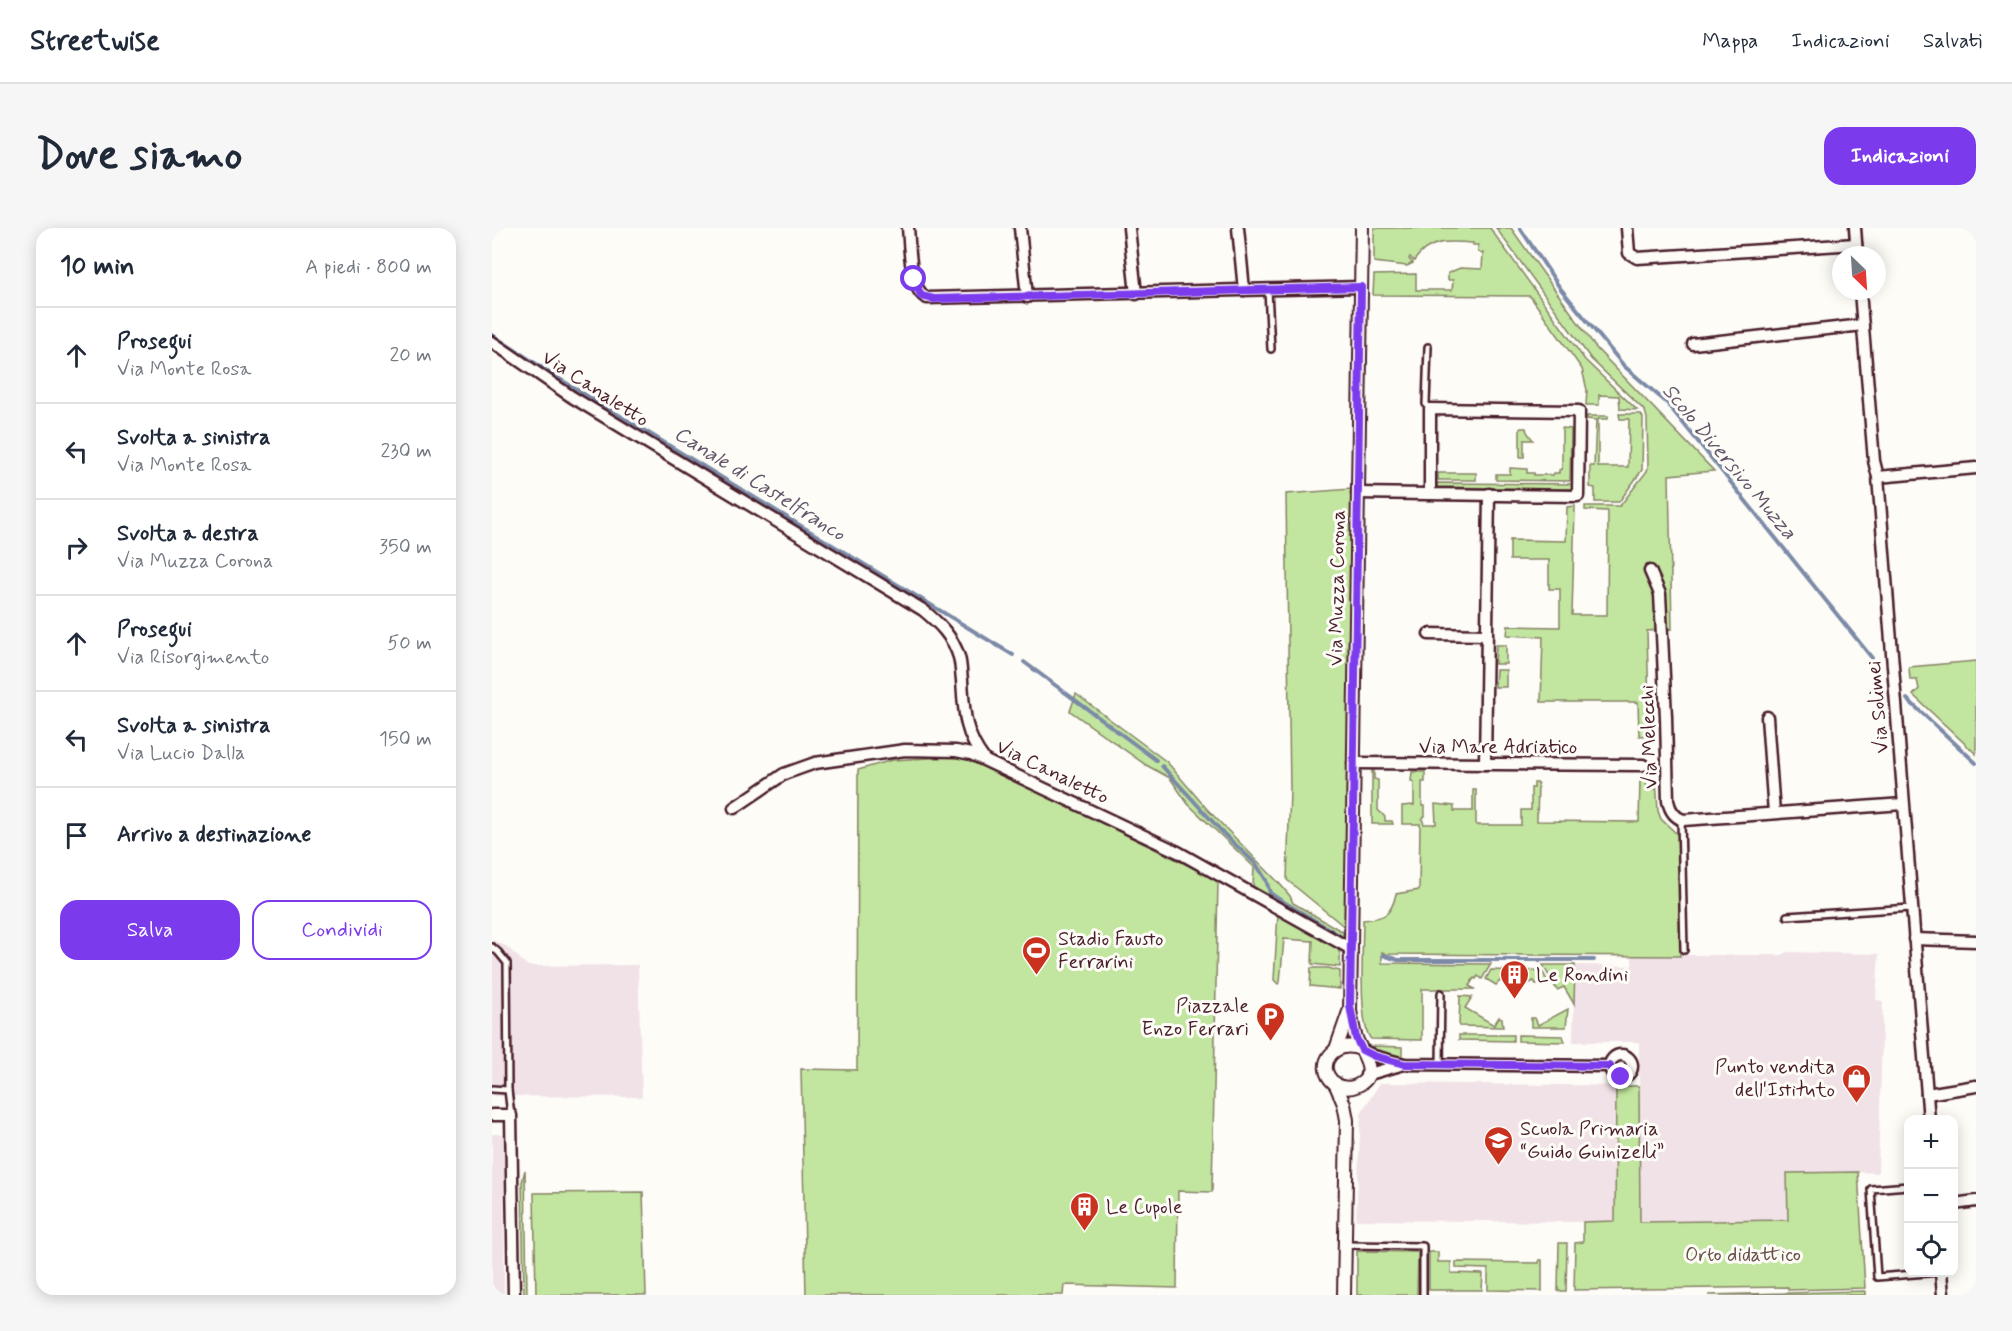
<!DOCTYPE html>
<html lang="it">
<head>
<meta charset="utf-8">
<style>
  :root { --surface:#fff; --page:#f6f6f7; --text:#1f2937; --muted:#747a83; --line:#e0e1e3; --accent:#7c3aed }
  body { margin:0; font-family:Mynerve,sans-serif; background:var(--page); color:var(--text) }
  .controls { position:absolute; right:18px; bottom:18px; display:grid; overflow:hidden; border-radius:12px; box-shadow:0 3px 15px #0003 }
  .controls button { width:54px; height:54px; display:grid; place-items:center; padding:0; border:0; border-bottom:2px solid var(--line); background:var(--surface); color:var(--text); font:30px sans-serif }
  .compass { position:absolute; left:1340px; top:18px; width:54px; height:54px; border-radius:50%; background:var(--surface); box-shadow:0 3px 15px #0003; rotate:155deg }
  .stop { position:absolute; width:18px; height:18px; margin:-14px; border:4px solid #7c3aed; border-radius:50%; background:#fff }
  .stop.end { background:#7c3aed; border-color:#fff; box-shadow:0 2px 6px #0008 }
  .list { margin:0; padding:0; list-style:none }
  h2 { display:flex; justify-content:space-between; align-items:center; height:78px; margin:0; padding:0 24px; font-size:26px }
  h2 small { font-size:20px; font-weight:400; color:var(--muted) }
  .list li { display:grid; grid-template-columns:39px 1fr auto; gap:18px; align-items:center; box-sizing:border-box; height:96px; padding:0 24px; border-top:2px solid var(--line) }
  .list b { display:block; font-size:22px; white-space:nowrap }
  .list p { margin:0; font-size:20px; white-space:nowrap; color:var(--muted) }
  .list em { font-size:20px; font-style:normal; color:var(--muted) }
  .actions { display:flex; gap:12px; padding:18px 24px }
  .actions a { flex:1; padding:14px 0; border:2px solid var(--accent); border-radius:18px; text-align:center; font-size:21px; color:var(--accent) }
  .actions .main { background:var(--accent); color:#fff }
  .icon { flex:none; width:33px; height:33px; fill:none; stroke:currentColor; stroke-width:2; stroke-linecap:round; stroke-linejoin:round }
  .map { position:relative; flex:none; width:1484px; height:1067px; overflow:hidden; border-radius:18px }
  header { display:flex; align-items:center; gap:36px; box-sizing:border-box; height:84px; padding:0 30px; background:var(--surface); border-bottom:2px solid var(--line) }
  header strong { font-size:28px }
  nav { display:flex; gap:33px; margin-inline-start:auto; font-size:21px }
  .intro { display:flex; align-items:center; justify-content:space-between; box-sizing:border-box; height:144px; padding:0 36px }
  h1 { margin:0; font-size:42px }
  .button { padding:15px 27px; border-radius:18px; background:var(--accent); color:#fff; font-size:21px; font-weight:700 }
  main { display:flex; gap:36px; padding:0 36px }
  aside { flex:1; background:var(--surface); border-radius:18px; box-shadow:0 3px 15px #0003 }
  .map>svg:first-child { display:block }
</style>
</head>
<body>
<header>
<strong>Streetwise</strong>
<nav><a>Mappa</a><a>Indicazioni</a><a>Salvati</a></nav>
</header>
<div class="intro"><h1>Dove siamo</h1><a class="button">Indicazioni</a></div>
<main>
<aside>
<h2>10 min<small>A piedi · 800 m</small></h2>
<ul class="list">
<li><svg class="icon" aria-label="ahead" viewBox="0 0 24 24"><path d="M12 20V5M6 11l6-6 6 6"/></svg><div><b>Prosegui</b><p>Via Monte Rosa</p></div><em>20 m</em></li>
<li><svg class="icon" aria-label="left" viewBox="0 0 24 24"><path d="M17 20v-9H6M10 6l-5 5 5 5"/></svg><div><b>Svolta a sinistra</b><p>Via Monte Rosa</p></div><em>230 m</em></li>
<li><svg class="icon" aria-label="right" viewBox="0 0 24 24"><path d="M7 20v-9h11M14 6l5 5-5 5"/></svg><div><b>Svolta a destra</b><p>Via Muzza Corona</p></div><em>350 m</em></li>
<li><svg class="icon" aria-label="ahead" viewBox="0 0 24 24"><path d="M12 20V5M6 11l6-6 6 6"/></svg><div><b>Prosegui</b><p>Via Risorgimento</p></div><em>50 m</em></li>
<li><svg class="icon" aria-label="left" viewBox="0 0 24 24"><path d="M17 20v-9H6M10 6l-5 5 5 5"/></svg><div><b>Svolta a sinistra</b><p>Via Lucio Dalla</p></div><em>150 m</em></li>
<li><svg class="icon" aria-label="arrive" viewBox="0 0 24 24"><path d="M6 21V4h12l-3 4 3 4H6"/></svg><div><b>Arrivo a destinazione</b></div></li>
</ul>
<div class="actions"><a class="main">Salva</a><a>Condividi</a></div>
</aside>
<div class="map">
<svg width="1484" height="1067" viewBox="0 0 1484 1067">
  <rect width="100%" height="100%" fill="#fdfcf7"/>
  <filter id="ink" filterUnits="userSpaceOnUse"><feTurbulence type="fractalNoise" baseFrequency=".0167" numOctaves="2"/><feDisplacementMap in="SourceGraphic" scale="12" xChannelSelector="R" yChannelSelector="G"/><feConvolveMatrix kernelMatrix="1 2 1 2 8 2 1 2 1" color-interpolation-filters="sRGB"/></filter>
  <g filter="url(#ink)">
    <!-- built -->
    <g fill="#f1e2e8">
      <path d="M0 712 14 718 36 738 146 737 150 869 0 868Z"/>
      <path d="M1294 724 1387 726 1384 772 1391 773 1386 945 1366 944 1296 992 1091 994 864 992 869 885 888 855 1147 858V814H1081L1083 737 1140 738V727H1290Z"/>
      <rect x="0" y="906" width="12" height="161"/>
    </g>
    <!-- green -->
    <g fill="#c2e69f" stroke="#868265" stroke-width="1.5">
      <path d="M882 0H998L1093 132 1145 182 1128 181 1127 168 1107 167V177H1094L1095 162 1090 141 1038 68 881 67 882 47 924 46V62H960L961 52H956V45L968 40 990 41 991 25 986 24V17H981V15C957 13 937 11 922 33L918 29 917 31 921 35 915 38 882 34Z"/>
      <path d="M1004 0H1019L1105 121 1222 243 1177 247 1180 401 1155 403 1157 480 1161 487V507L1147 508 1146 474H1049L1051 409 1015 407 1016 398 1068 399V361H1057V332H1018V312L1074 313 1075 279 1083 278 1080 387H1115L1116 283 1093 282V278H1128L1155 243 1156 239 1155 190 1153 183 1099 131Z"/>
      <path d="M1127 186H1149L1151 190 1150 242 1127 274H1103V260L1098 259V238H1102L1104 192 1095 191V188H1116V191H1106V239H1136L1137 191H1128Z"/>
      <path d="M1028 200H1034L1035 204 1041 212H1032V229H1028Z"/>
      <path d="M1070 200 1079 201 1078 253 1004 252V246H1018V240L1035 241V245H1042V247H1061L1062 245H1067V242L1070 241Z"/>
      <rect x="946" y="245" width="38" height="7"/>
      <path d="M945 255 1083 256V261L945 259Z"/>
      <path d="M859 261 854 700 795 652 798 563 794 266Z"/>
      <path d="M1004 417H1014V436H1003Z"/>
      <path d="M1484 433V526L1421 467 1427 461 1425 452H1418L1417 439Z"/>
      <path d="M1004 442H1014V459H1003Z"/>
      <path d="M584 466 675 534 715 581 787 655 798 668 801 675 851 704V710H848L782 673 761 658 762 639 696 576 678 550 654 537 578 483Z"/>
      <path d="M457 529 477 530 726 652 720 964 686 963 685 1060 572 1057 571 1067H314L309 841 365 842 366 542 400 532Z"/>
      <path d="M880 543H882V551L886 552V582L893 589V593H900L901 596H880Z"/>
      <path d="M920 544H933V554H930V578H933V588L930 591 932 596H944L943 576 962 578V583H981V562H984V597H1029V582H1039V560H1042V555H1046L1045 593 1147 594 1148 551H1154L1155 561H1163L1164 551 1166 583 1169 591 1186 607 1188 728 894 726 890 724V735L999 736 990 751 986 748 984 751 982 750 977 758 983 761H930V812L879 811C866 798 871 714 871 692 892 690 899 688 904 666L927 662 928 596H910V578L922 577V554L919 553Z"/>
      <path d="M786 685 845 720 848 725V739L820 736 821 713 792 711 788 754 786 756 782 752Z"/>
      <path d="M1051 737H1083L1082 776 1072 759 1065 762Z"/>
      <path d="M819 740H836L848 743V761L818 758Z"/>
      <path d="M999 742 1022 743V760H1018L1008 753 1004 757 994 751Z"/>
      <path d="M1028 742 1050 743 1055 752 1044 756 1042 753 1026 760V744Z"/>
      <path d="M968 768 980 769 973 780 1002 797 1007 789 1010 790 1011 799 967 798Z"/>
      <path d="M1076 781 1074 799H1039V790H1043L1046 797Z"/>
      <path d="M967 807H1021V813L967 812Z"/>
      <path d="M1026 807 1071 808 1073 814 1026 813Z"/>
      <path d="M880 818 910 819V830C900 829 886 826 880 818Z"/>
      <path d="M1124 858H1147L1148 994 1296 992 1295 945 1366 944 1373 1060 1296 1062V1059L1082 1062 1083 1015 1091 1014V994L1123 993Z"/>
      <path d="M33 942 35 1067H32L30 954Z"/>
      <path d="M151 964 154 1067H44L42 965Z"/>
      <path d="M1067 1015H1075L1074 1063H1066Z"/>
      <path d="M865 1023 926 1024 925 1067H865Z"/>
      <path d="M937 1024H946V1034H959V1045L991 1046 990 1062H937Z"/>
      <path d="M1047 1032H1050V1063L996 1062V1041L964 1040V1034L1047 1035Z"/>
      <path d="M1373 1063V1067H1216Z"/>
    </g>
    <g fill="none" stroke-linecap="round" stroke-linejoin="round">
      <!-- stream -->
      <g stroke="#7b8aa7" stroke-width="4">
        <path d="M1028 0 1068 60 1132 138 1175 175 1380 430"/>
        <path d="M0 107 66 150 521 427"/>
        <path d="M532 434 664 532"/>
        <path d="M1415 471 1484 535"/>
        <path d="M670 538 732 606 764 636 774 652 778 665 785 670 847 707"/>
        <path d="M891 727 906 732H1102"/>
      </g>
      <defs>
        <g id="service">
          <path d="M776 62 779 121"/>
          <path d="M936 119 934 176 938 181"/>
          <path d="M1189 591 1192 722"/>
          <path d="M1295 688 1419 680"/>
          <path d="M0 719 6 724 15 735 16 862 19 887"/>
          <path d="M948 837 949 765"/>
          <path d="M0 861 16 862"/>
          <path d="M1416 958 1379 961 1385 1049 1448 1044"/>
          <path d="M854 1017 931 1018V1067"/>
        </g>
        <g id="minor">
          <path d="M416 0C418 18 417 62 435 70L869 59"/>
          <path d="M528 0 535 69"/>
          <path d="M637 0 644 66"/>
          <path d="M746 0 752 62"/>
          <path d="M1135 0 1137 25 1145 30 1364 16"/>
          <path d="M1363 0 1365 27"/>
          <path d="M1368 63 1382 233 1386 249 1437 892"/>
          <path d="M0 114 80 169 431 382C447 395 461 409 467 429 469 436 469 445 470 452 472 483 472 505 492 531"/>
          <path d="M1201 116 1371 97"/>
          <path d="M1386 249 1484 240"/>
          <path d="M865 265 1086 268 1087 183 938 181V266"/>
          <path d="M1158 343 1168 366 1174 489 1176 573C1178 582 1182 589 1191 592L1411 576"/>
          <path d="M937 406 995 407"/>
          <path d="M1275 489 1282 585"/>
          <path d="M861 535 1151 537"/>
          <path d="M993 536 997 266"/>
          <path d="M242 580 292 546 323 535 413 522 464 523 479 526 686 624 859 721"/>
          <path d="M1422 711 1484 713"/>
          <path d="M870 822 882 828 912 836 1118 838"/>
          <circle cx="1129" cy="838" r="11"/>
          <path d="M874 847 912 836"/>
          <path d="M1435 866 1484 858"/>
          <path d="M0 887H19L22 1067"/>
          <path d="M1462 976 1484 973"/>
          <path d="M1449 1044 1451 1067"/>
        </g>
        <g id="tertiary">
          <path d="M844 821 857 784"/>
          <path d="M868 821C844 810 821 837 842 855 848 860 857 861 864 858 890 847 869 825 864 810 861 802 860 792 858 783L870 0"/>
          <path d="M843 855 852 876 855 892 852 1067"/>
        </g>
      </defs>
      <!-- service casing -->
      <use href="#service" stroke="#4a1f2b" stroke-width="10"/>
      <!-- minor casing -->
      <use href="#minor" stroke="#4a1f2b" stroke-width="15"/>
      <!-- tertiary casing -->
      <use href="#tertiary" stroke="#4a1f2b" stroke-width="16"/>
      <!-- service -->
      <use href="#service" stroke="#fdfcf7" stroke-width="5"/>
      <!-- minor -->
      <use href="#minor" stroke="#fdfcf7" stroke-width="10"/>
      <!-- tertiary -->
      <use href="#tertiary" stroke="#fdfcf7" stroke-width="12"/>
    </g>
  </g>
  <g fill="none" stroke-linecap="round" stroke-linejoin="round" filter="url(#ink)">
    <!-- route -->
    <path stroke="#7c3aed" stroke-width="8" d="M422 51 429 68 442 71 869 59 858 778 864 810 870 822 882 828 912 836 1118 838 1121 846 1129 849"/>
  </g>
  <!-- icons -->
  <defs>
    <symbol id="stadium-pin" viewBox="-11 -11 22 30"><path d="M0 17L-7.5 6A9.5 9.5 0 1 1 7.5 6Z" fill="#c8321e" stroke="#fdfcf7"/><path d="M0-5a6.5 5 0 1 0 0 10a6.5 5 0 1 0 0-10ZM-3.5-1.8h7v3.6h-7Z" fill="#fff"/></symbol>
    <symbol id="building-pin" viewBox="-11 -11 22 30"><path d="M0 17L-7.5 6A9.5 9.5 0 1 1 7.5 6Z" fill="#c8321e" stroke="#fdfcf7"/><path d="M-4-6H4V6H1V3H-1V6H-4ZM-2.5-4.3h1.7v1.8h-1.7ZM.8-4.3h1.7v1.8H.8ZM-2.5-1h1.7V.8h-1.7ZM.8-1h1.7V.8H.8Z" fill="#fff"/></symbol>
    <symbol id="parking-pin" viewBox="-11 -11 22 30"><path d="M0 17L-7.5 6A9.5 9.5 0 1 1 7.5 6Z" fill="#c8321e" stroke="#fdfcf7"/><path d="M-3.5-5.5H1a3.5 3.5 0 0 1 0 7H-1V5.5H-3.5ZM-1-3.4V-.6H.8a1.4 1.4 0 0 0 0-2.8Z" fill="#fff"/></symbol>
    <symbol id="shop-pin" viewBox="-11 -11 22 30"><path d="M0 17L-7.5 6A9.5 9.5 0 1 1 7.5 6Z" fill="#c8321e" stroke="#fdfcf7"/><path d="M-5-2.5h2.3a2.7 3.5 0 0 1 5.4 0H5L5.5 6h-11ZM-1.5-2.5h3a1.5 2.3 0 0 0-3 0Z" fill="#fff"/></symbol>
    <symbol id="school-pin" viewBox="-11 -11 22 30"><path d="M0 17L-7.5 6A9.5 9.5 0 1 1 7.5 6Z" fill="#c8321e" stroke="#fdfcf7"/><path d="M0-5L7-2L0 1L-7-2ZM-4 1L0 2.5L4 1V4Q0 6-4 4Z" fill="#fff"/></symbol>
  </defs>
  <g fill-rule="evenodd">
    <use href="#stadium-pin" x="528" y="706" width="33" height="45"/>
    <use href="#building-pin" x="1006" y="730" width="33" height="45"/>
    <use href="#parking-pin" x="762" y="772" width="33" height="45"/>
    <use href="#shop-pin" x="1348" y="834" width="33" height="45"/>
    <use href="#school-pin" x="990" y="896" width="33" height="45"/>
    <use href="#building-pin" x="576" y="962" width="33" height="45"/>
  </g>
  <g text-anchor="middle" stroke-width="6" stroke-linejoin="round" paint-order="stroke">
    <!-- street labels -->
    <g font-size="20" fill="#4a1f2b" stroke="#fdfcf7">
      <text transform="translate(104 160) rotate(33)" y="7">Via Canaletto</text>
      <text transform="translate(844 360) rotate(-89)" y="7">Via Muzza Corona</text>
      <text transform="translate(1385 479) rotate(-95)" y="7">Via Solimei</text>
      <text transform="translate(1156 509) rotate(-92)" y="7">Via Melecchi</text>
      <text x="1006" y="525">Via Mare Adriatico</text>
      <text transform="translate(561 543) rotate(26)" y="7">Via Canaletto</text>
    </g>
    <!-- poi labels -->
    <g font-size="20" fill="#4a1f2b" stroke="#fdfcf7" text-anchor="start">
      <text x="566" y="717">Stadio Fausto<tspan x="566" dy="23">Ferrarini</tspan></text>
      <text x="1044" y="753">Le Rondini</text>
      <text x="757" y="784" text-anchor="end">Piazzale<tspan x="757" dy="23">Enzo Ferrari</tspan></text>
      <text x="1343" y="845" text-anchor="end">Punto vendita<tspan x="1343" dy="23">dell'Istituto</tspan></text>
      <text x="1028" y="907">Scuola Primaria<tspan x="1028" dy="23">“Guido Guinizelli”</tspan></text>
      <text x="614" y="985">Le Cupole</text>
    </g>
    <!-- park labels -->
    <g font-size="20" fill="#685148" stroke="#fdfcf7">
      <text x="1251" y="1033">Orto didattico</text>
    </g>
    <!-- water labels -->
    <g font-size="21" font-style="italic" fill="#625469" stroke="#fdfcf7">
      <text transform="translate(1238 233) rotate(50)" y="7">Scolo Diversivo Muzza</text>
      <text transform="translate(268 255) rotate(32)" y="7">Canale di Castelfranco</text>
    </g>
  </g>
</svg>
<div class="controls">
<button>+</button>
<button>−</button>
<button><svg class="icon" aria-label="locate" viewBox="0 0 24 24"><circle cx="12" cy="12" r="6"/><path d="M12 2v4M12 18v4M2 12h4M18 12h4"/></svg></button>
</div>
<svg class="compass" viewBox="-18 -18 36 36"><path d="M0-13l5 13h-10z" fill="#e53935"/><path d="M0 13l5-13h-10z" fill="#747a83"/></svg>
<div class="stop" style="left:422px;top:51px"></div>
<div class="stop end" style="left:1129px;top:849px"></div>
</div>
</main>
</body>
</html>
